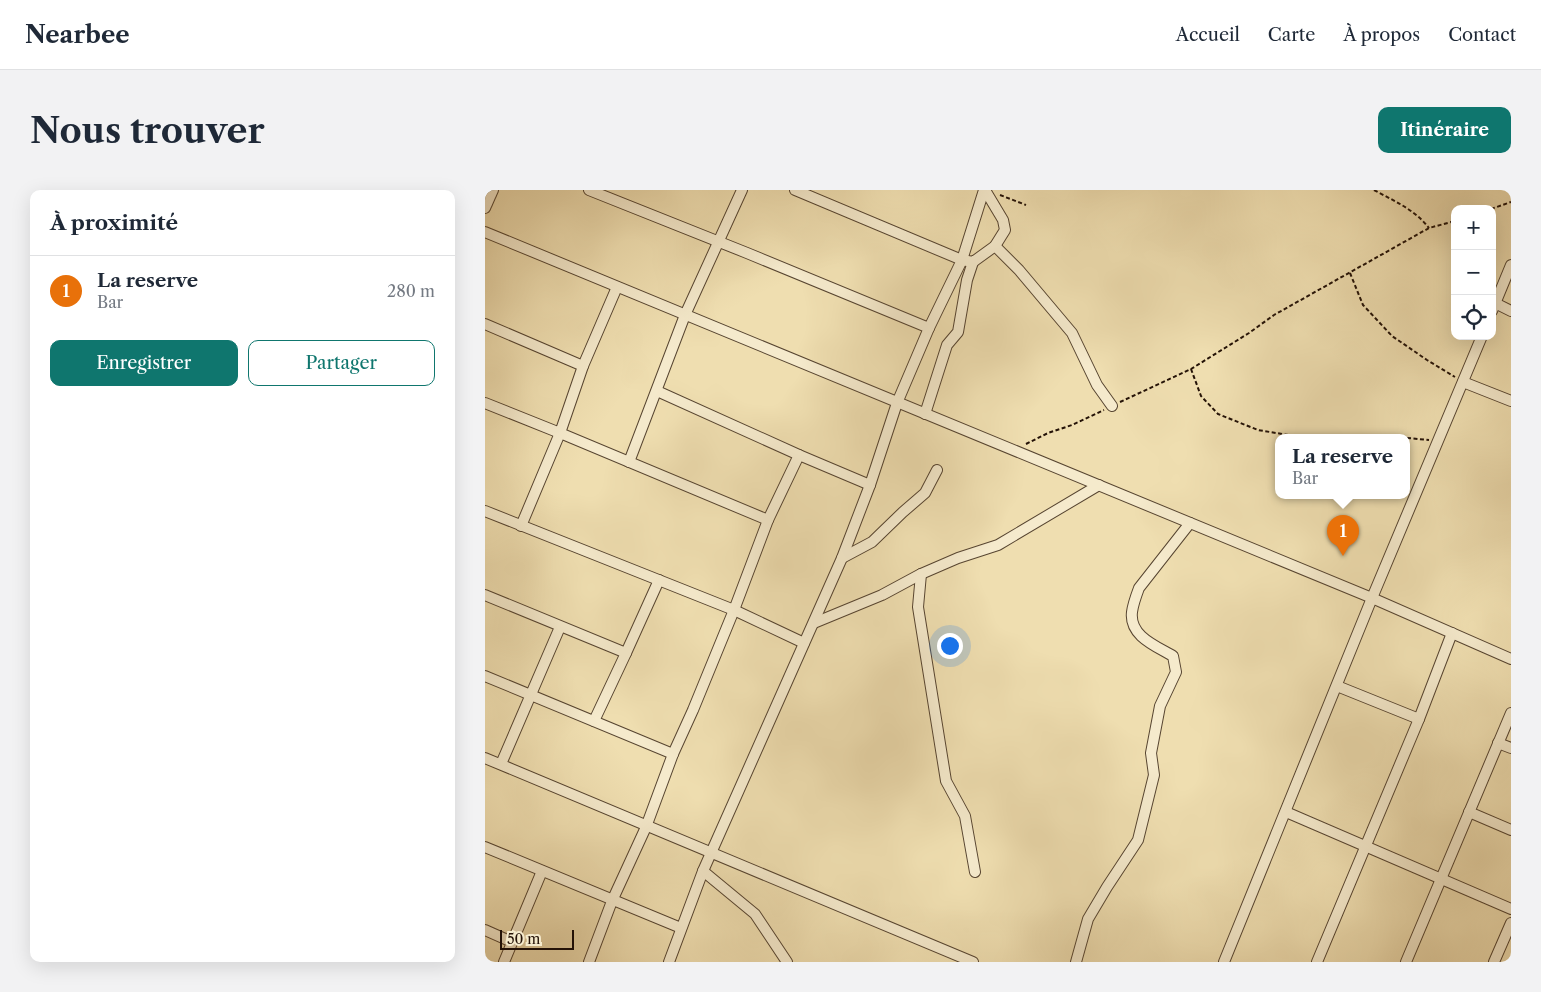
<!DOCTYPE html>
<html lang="fr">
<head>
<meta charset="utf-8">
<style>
  :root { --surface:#fff; --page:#f2f2f3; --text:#1f2937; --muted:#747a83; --line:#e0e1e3; --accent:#0f766e }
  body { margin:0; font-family:"Libre Caslon Text",serif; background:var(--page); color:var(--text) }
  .controls { position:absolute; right:15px; top:15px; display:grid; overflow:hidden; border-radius:10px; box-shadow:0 5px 20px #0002 }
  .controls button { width:45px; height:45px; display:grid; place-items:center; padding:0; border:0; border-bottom:1px solid var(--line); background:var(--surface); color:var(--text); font:25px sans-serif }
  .scale { position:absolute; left:15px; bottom:12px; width:74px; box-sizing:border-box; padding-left:5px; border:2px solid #241207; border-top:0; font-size:14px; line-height:18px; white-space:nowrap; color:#241207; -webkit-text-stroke:4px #f5eacc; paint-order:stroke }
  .you { position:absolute; left:464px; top:455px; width:18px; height:18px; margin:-12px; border:4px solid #fff; border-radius:50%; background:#1a73e8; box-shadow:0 0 0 8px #1a73e833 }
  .badge { display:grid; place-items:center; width:32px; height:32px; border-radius:50%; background:var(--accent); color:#fff; font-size:16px; font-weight:700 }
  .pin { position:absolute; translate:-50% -41px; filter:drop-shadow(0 1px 2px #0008) }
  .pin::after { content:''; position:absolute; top:26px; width:18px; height:15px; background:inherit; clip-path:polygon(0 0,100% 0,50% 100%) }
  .popup { position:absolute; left:790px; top:244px; width:135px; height:65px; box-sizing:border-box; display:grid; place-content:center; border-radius:10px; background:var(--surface); filter:drop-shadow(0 1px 4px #0005); font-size:16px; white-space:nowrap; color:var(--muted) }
  .popup b { font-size:19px; color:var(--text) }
  .popup::after { content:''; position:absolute; left:50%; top:100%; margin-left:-10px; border:10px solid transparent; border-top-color:var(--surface) }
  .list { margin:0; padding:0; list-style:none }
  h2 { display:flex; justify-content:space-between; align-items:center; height:65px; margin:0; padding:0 20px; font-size:21px }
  h2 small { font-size:16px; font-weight:400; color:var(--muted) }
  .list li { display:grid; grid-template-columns:32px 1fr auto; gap:15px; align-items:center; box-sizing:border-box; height:70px; padding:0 20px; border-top:1px solid var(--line) }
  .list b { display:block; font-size:19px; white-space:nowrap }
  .list p { margin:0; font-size:16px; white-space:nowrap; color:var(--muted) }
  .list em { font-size:16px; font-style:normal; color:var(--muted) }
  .actions { display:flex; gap:10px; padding:15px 20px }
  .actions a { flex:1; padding:11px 0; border:1px solid var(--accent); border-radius:10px; text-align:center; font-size:18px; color:var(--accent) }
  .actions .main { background:var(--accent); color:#fff }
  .icon { flex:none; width:28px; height:28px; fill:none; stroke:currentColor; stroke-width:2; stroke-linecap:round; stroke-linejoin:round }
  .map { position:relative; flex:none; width:1026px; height:772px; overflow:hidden; border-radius:10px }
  header { display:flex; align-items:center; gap:30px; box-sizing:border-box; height:70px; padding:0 25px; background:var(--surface); border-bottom:1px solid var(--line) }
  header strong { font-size:24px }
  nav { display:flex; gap:28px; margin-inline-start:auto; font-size:18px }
  .intro { display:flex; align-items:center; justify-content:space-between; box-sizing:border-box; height:120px; padding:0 30px }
  h1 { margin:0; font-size:35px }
  .button { padding:12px 22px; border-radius:10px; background:var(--accent); color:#fff; font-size:18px; font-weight:700 }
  main { display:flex; gap:30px; padding:0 30px }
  aside { flex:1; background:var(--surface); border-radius:10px; box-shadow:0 5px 20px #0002 }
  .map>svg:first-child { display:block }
</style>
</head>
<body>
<header>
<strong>Nearbee</strong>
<nav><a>Accueil</a><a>Carte</a><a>À propos</a><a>Contact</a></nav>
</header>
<div class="intro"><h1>Nous trouver</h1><a class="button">Itinéraire</a></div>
<main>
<aside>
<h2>À proximité<small></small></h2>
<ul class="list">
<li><span class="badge" style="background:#e8710a">1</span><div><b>La reserve</b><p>Bar</p></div><em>280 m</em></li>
</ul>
<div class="actions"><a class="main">Enregistrer</a><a>Partager</a></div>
</aside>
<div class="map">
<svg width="1026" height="772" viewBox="0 0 1026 772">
  <rect width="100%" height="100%" fill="#efdeb0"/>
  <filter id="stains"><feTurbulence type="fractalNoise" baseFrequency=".004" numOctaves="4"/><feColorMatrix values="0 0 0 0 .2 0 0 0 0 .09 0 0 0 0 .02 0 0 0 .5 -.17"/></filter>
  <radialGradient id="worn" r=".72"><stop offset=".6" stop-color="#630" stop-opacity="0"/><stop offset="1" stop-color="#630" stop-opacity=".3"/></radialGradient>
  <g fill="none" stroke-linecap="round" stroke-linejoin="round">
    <defs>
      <g id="minor">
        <path d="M104 0 262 63 444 138"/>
        <path d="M310 0 477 70 488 72 510 56 520 40 518 30 500 0"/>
        <path d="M0 18 8 0"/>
        <path d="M0 42 887 408 1026 469"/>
        <path d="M510 56 534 80 587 143 612 195 627 216"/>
        <path d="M1010 113 1026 121"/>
        <path d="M1007 121 1026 75"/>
        <path d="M0 134 98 176"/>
        <path d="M978 192 1026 211"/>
        <path d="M172 201 314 265 385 295"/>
        <path d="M0 213 75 243 98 176 132 97"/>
        <path d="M440 224 462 155 473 142 482 90 488 72"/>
        <path d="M144 272 200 125 257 0"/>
        <path d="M0 321 249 420 319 453"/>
        <path d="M36 336 75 243 283 330"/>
        <path d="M357 368 387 352 418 322 440 303 452 280"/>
        <path d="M436 384 433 417 461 591 480 626 490 682"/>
        <path d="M0 405 141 463 174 390"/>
        <path d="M329 433 397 405 436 384 473 368 513 355 614 295"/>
        <path d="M0 486 188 564"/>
        <path d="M852 496 934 529"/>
        <path d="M109 531 141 463"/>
        <path d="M1013 553 1026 558"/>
        <path d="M0 568 488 772"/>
        <path d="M16 574 75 437"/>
        <path d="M801 622 1026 719"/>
        <path d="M984 622 1026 640"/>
        <path d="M0 657 196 738"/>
        <path d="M218 681 270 724 302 772"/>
        <path d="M0 740 27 752"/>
        <path d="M19 772 57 681"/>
        <path d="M104 772 127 711 161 637 188 564 208 520 249 420 283 330 314 265"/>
        <path d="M184 772 218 681 357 368 385 295 412 213 444 138 477 70 499 0"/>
        <path d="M591 772 603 729 622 697 653 650 669 585 666 563 675 516 691 482 688 466C671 456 644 446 647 422 648 414 651 406 654 398L705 333"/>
        <path d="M739 772 887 408 997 146"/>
        <path d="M832 772 934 529 967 443"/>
        <path d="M921 772 1026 523"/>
        <path d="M1009 772 1026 733"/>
      </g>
    </defs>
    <!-- minor casing -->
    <use href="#minor" stroke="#574531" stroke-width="12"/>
    <!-- path -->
    <g stroke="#241207" stroke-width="2" stroke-dasharray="4 2.5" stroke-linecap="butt">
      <path d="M889 0C909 11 929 19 944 38"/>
      <path d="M515 5 541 15"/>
      <path d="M1006 19 1026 12"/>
      <path d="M865 83 878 115 907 146 942 170 970 187"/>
      <path d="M706 179 716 206 733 224 773 240 815 247"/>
      <path d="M635 212 706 179 764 143 789 125 944 38 970 31"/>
      <path d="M922 248 944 250"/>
      <path d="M541 254 563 243 587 235 619 220"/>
    </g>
    <!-- minor -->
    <use href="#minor" stroke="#f5eacc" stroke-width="10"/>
  </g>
  <rect width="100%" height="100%" filter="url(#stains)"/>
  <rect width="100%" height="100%" fill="url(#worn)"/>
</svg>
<div class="controls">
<button>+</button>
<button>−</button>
<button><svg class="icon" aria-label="locate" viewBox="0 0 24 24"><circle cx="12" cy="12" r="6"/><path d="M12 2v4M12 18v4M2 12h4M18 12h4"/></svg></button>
</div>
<div class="scale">50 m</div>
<div class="you"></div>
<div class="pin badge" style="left:858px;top:366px;background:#e8710a">1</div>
<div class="popup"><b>La reserve</b>Bar</div>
</div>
</main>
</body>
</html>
